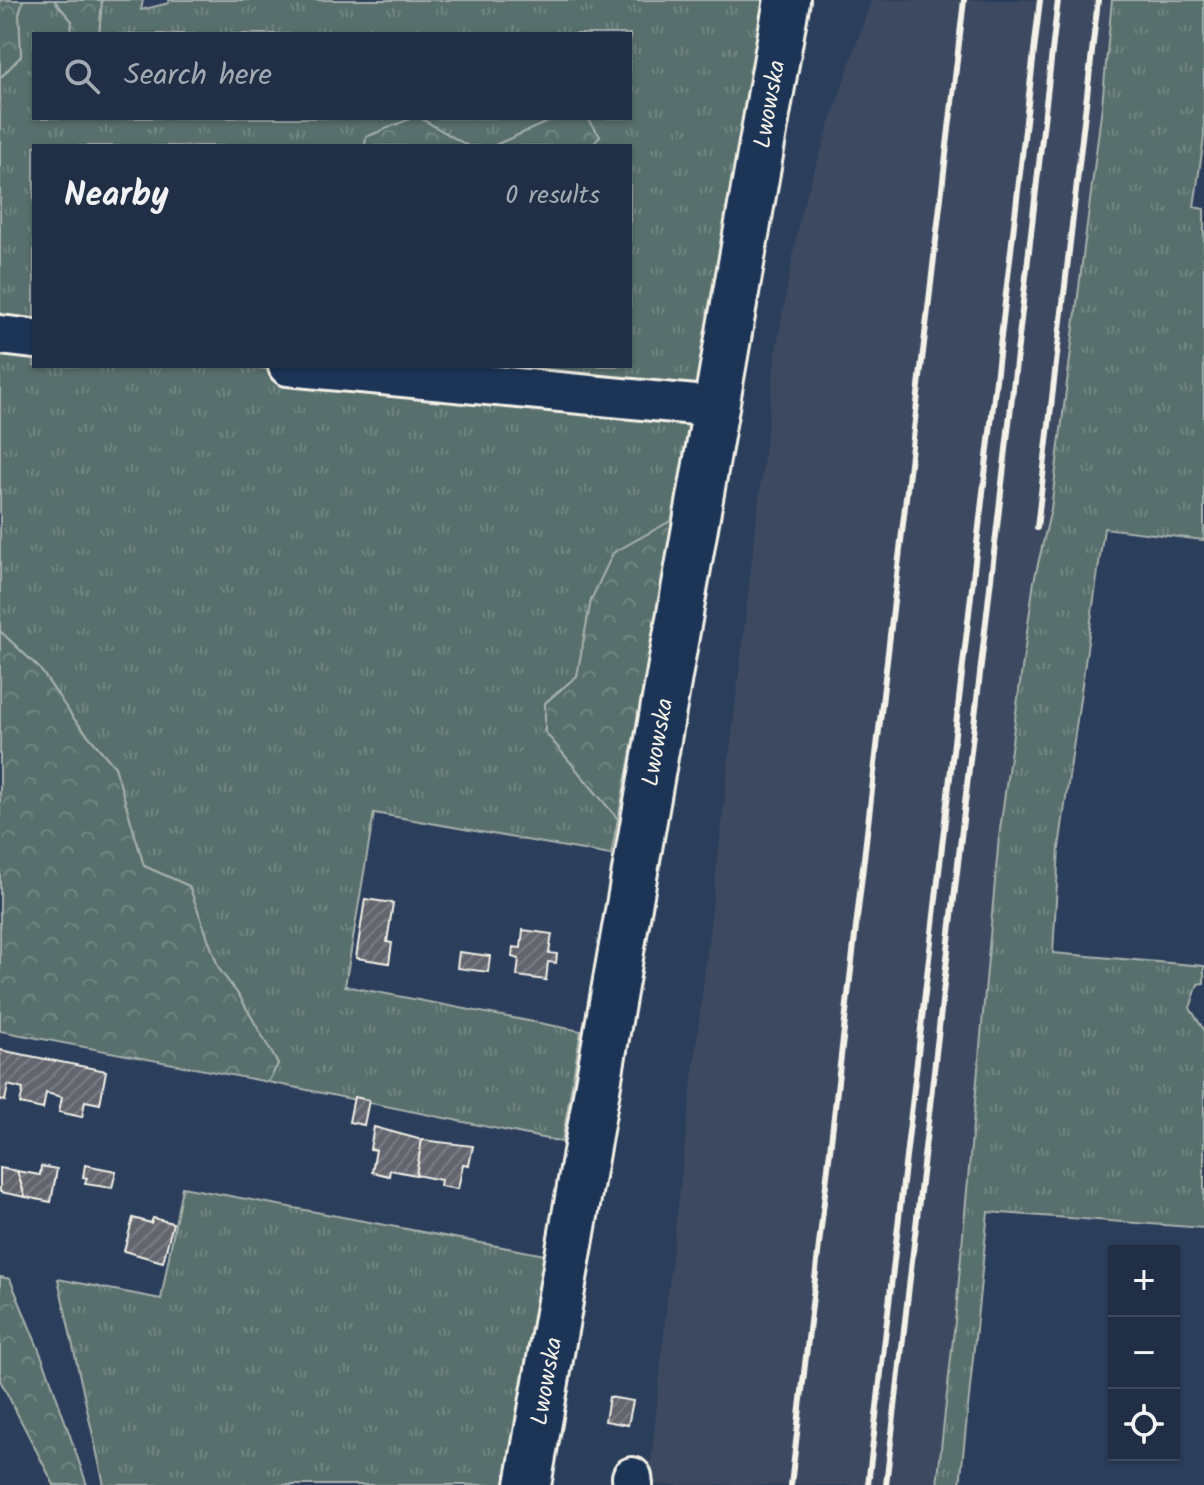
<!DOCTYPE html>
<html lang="en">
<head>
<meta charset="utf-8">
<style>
  :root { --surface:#202f45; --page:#28374c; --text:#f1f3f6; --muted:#a2a9b3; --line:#3d4a5e }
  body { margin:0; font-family:Kalam,sans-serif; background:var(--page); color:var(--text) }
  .controls { position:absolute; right:24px; bottom:24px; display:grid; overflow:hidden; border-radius:0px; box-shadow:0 2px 6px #0004 }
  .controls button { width:72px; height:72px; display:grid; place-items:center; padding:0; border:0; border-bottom:2px solid var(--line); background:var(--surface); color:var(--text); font:40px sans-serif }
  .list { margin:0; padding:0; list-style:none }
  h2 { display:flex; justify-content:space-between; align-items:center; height:104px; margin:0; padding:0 32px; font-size:34px }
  h2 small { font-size:26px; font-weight:400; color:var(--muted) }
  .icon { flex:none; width:44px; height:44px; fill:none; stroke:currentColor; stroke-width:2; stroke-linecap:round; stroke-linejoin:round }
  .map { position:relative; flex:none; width:1204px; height:1485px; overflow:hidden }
  .search { position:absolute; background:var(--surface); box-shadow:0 2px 6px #0004; left:32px; top:32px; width:600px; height:88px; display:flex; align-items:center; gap:20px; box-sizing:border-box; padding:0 28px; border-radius:0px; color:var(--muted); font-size:30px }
  .panel { position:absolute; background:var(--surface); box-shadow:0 2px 6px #0004; left:32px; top:144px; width:600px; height:224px; border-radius:0px }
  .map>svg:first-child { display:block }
</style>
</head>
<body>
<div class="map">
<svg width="1204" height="1485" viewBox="0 0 1204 1485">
  <defs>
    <pattern id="grass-tufts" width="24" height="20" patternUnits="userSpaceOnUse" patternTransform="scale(2)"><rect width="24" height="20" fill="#58706d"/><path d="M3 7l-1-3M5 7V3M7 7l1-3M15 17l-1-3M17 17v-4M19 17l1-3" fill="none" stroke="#718582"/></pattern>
    <pattern id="forest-crowns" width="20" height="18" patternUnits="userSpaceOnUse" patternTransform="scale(2)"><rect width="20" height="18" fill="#58706d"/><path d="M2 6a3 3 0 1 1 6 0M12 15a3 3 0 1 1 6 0" fill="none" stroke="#718582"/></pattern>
    <pattern id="building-hatch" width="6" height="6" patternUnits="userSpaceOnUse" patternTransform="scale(2)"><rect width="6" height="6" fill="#64656e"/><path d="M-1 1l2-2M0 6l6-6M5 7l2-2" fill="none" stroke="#7b7c83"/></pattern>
  </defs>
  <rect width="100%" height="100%" fill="#2b3f5c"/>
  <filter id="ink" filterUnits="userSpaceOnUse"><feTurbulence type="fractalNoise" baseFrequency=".0125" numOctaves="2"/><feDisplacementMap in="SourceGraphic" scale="16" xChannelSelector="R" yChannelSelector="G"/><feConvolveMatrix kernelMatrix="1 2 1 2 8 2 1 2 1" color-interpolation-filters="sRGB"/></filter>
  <g filter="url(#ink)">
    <!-- built -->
    <path fill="#3c4a61" d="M871 0H1112L1102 106 1051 509 1034 581 999 837 956 1312 937 1485H649L667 1301 776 351 801 211Z"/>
    <!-- grass -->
    <g fill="url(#grass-tufts)" stroke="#a6b0aa" stroke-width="2">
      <path d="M23 0H54L72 21 71 34H34V118H630V34H99L102 0H143L141 10 169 3 168 0H764L698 399 379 366H630V146H34V329L0 325V78L21 56 19 14Z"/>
      <path d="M1112 0H1204V138L1194 207 1204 209V540L1104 528 1059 848 1053 953 1204 966V983L1198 984 1190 1008 1204 1030V1228L988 1212 960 1485H937L956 1312 999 837 1034 581 1051 509 1102 106Z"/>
      <path d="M0 340 34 344V366H237L698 412 676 518 591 600 577 676 545 703V732L618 819 611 855 374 813 345 986 581 1031 562 1142 268 1082 278 1064 240 997 219 969 189 886 144 866 115 767 74 719 39 668 0 631Z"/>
      <path d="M182 1187 545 1255 505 1485H104L58 1279 161 1299Z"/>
    </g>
    <!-- forest -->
    <g fill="url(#forest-crowns)" stroke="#a6b0aa" stroke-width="2">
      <path d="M0 0H23L19 14 21 56 0 78Z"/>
      <path d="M54 0H102L99 34H71L72 21Z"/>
      <path d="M412 118H420L468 146H365L366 137Z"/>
      <path d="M556 118H587L600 136 592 146H493Z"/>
      <path d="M676 518 618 819 545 732V703L577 676 591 600 613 553Z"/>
      <path d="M0 631 39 668 74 719 115 767 144 866 189 886 219 969 240 997 278 1064 268 1082 0 1031Z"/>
      <path d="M0 1277 10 1279 48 1372 87 1485H54L0 1380Z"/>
    </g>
    <!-- building -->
    <g fill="url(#building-hatch)" stroke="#f4f1e8" stroke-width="2">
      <path d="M365 899 393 903 387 942 392 943 389 963 356 958Z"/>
      <path d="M523 930 552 934 549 953 557 954 556 963 548 962 546 980 517 976 519 959 512 957 513 947 521 948Z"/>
      <path d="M459 952 490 956 488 972 457 968Z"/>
      <path d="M0 1050 106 1071 100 1104 85 1101 82 1117 59 1112 62 1097 46 1093 43 1109 20 1104 23 1089 8 1085 5 1101 0 1100Z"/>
      <path d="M354 1097 369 1100 364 1125 349 1122Z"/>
      <path d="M374 1127 422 1140 416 1175 390 1170 389 1176 372 1172 376 1150 370 1149Z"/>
      <path d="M422 1140 473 1146 469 1165 463 1164 458 1189 440 1186 441 1180 416 1175Z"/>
      <path d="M85 1165 116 1171 112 1188 85 1184 87 1178 83 1177Z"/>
      <path d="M41 1166 57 1169 51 1202 25 1197 17 1171 40 1175Z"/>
      <path d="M0 1168 17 1171 25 1197 0 1192Z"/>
      <path d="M133 1218 151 1223 153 1218 173 1223 163 1262 124 1251Z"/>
      <path d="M609 1397 633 1401 628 1425 605 1421Z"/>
    </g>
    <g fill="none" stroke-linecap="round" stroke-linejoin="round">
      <defs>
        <g id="minor">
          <path d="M0 335 34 339"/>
          <path d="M288 366 716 407"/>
          <path d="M632 1477 633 1485"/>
        </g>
        <path id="major" d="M528 1485 787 0"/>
      </defs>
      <!-- minor casing -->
      <use href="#minor" stroke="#f4f1e8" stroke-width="44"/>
      <!-- major casing -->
      <use href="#major" stroke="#f4f1e8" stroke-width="50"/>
      <!-- minor -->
      <use href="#minor" stroke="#1d3557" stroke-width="38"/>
      <!-- major -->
      <use href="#major" stroke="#1d3557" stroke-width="44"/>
      <!-- rail -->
      <g stroke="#f4f1e8" stroke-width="6">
        <path d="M1037 528 1098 0"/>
        <path d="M791 1485 964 0"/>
        <path d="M868 1485 1040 0"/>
        <path d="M886 1485 1058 0"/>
      </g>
    </g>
  </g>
  <g text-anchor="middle" stroke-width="6" stroke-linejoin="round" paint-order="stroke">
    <!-- street labels -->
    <g font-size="24" fill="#f4f1e8" stroke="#1d3557">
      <text transform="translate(769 104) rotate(-80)" y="8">Lwowska</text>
      <text transform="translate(657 742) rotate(-80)" y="8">Lwowska</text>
      <text transform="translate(546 1381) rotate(-80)" y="8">Lwowska</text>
    </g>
  </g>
</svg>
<div class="controls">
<button>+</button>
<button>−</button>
<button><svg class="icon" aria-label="locate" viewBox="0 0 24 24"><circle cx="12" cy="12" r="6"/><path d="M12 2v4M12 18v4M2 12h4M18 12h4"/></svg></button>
</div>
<div class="search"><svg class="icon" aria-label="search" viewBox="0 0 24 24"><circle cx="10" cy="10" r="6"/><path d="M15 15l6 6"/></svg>Search here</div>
<section class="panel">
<h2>Nearby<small>0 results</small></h2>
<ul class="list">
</ul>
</section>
</div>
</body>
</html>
